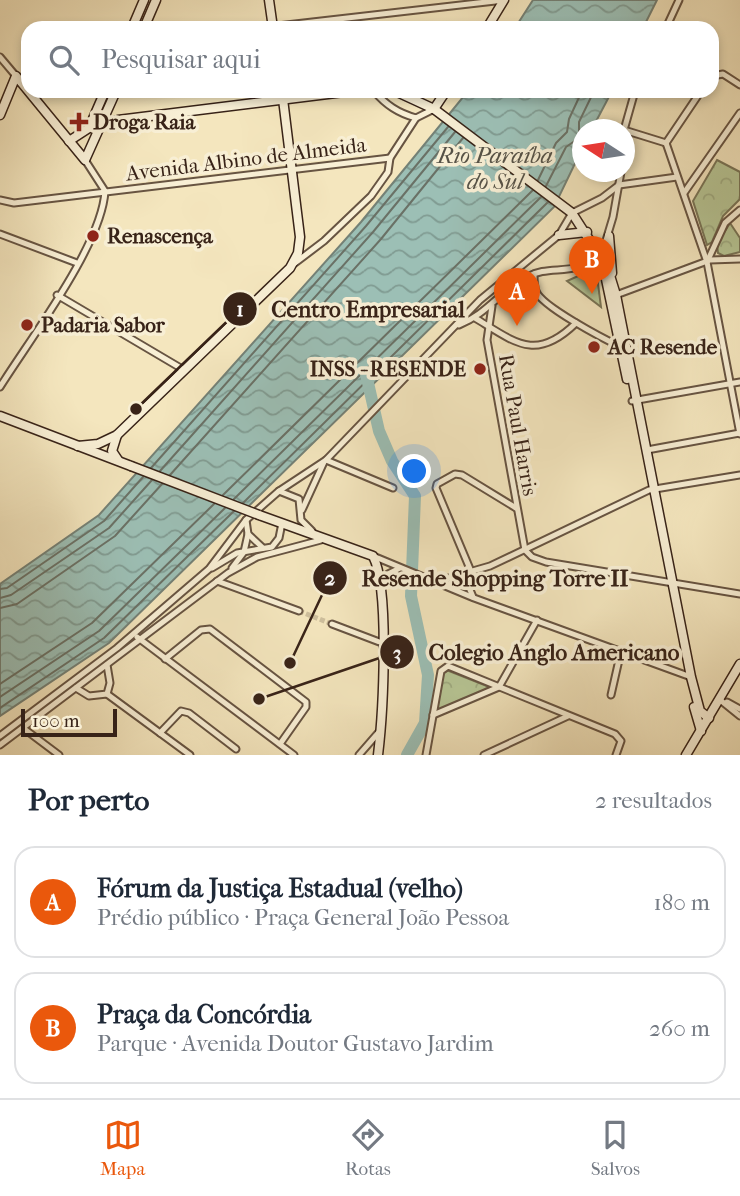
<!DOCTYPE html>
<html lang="pt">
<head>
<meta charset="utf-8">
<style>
  :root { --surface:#fff; --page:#f6f6f7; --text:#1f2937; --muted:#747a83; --line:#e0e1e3; --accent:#ea580c }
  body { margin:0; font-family:"IM FELL French Canon",serif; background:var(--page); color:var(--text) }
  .compass { position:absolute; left:572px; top:119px; width:63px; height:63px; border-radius:50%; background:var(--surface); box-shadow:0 4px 10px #0003; rotate:282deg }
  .scale { position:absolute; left:21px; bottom:18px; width:96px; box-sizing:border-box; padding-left:7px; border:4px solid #382318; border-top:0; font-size:19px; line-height:24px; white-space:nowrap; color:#382318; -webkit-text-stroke:5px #f8efd5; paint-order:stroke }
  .you { position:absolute; left:415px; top:472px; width:24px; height:24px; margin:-18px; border:5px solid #fff; border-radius:50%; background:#1a73e8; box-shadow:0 0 0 10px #1a73e833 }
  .badge { display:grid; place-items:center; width:46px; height:46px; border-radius:50%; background:var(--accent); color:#fff; font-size:23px; font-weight:700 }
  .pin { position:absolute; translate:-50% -58px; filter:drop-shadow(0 2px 4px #0008) }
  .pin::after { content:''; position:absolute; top:37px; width:24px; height:21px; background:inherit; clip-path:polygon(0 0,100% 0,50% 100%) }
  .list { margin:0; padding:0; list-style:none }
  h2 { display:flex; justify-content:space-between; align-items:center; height:91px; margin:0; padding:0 28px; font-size:30px }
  h2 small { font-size:23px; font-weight:400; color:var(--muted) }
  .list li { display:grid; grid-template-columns:46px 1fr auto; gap:21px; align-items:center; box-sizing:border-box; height:112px; margin:0 14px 14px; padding:0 14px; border:2px solid var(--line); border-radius:21px }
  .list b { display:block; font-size:26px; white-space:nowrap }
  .list p { margin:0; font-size:23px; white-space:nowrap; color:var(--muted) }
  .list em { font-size:23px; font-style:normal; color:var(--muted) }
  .icon { flex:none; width:38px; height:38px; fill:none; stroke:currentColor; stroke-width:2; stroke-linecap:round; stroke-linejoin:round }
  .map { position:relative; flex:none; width:740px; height:755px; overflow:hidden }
  .search { position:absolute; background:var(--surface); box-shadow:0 4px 10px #0003; left:21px; right:21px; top:21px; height:77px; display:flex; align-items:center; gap:18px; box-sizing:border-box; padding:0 24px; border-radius:21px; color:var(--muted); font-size:26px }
  .sheet { height:343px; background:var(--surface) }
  nav { display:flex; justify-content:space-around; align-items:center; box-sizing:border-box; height:98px; border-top:2px solid var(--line); background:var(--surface); font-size:19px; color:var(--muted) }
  nav a { display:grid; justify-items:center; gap:4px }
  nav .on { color:var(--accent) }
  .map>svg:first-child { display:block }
</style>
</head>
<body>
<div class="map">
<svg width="740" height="755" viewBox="0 0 740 755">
  <defs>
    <pattern id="forest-crowns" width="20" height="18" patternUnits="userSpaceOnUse" patternTransform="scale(1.75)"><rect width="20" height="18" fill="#b7c695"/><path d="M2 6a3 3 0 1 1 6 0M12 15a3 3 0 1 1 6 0" fill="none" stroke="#9eaa80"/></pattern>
    <pattern id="water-waves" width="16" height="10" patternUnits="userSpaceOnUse" patternTransform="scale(1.75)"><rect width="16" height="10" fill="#9cbfb5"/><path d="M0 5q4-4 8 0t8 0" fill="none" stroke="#809b92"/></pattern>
  </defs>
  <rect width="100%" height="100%" fill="#f4e6be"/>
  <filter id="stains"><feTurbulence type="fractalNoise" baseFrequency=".00286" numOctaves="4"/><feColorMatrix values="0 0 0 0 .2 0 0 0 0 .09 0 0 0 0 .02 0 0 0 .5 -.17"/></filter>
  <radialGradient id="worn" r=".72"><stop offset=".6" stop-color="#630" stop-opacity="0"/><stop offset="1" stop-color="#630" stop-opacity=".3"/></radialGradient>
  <!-- forest -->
  <g fill="url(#forest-crowns)" stroke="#787456" stroke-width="2">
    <path d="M717 160 740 172V199L723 216 712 242 707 245 693 201Z"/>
    <path d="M730 223 740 238V252L724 256 718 253 717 244Z"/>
    <path d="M596 268 601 307 567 281Z"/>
    <path d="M444 669 492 688 435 712Z"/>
  </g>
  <!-- water -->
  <g fill="url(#water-waves)" stroke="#748176" stroke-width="2">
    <path d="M533 0H657L643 28H515Z"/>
    <path d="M468 91H612L592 129 582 130V149L554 207 109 643 0 716V584L99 515 361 222Z"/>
  </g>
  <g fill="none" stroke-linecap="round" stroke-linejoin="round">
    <!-- shore -->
    <g stroke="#6a7166" stroke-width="2">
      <path d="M538 180 556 143 567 132 569 119 582 91"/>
      <path d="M546 186 566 147 579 138V122L594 91"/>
      <path d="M151 468 366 226 448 127"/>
      <path d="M160 471 373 232 455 132"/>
      <path d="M170 475 381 239 463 138"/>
      <path d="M223 495 533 190"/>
      <path d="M234 499 541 197"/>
      <path d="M243 503 548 202"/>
      <path d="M0 589 7 588 104 521 143 477"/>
      <path d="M0 598 11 595 109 528 152 480"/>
      <path d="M0 608 17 604 115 536 162 484"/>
      <path d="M0 684 92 623 214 504"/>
      <path d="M0 697 99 631 225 508"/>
      <path d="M0 708 104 638 234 511"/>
    </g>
    <!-- river -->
    <path stroke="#9cbfb5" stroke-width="12" d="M366 374 379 431 392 461 415 496 411 596 428 675 425 723 407 755"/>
    <!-- street-tunnel -->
    <path stroke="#cebf9d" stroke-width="5" stroke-dasharray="5 2.5" stroke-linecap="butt" d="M299 611 332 624"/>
    <defs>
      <g id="street">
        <path d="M260 28 504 0"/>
        <path d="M666 28 679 0"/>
        <path d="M0 57 16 76"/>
        <path d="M712 76 723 74 740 85"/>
        <path d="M374 91C386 105 398 113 416 118L434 109"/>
        <path d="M624 130 666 143"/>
        <path d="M624 130 635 91"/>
        <path d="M666 143 707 262 740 434"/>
        <path d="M666 143 701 91"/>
        <path d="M85 160 105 191"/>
        <path d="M619 185 677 177"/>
        <path d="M684 193 740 113"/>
        <path d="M0 200 14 203 390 158"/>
        <path d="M0 234 77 263"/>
        <path d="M707 262 725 223 740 210"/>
        <path d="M295 263 324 241 371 196 388 172 390 158 416 118"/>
        <path d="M534 274C534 279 534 286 536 291 541 306 604 339 621 347"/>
        <path d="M57 295 184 370"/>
        <path d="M616 295 710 260 740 259"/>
        <path d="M492 306 487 340 525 550 532 557 546 562 740 594"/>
        <path d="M475 318C516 343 536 362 576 323"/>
        <path d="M459 325C487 314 501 290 527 277 550 264 571 277 601 257L613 217 621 172"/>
        <path d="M0 387C30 339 102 245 105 191"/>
        <path d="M632 401 740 382"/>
        <path d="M647 450 740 433"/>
        <path d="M326 460 393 488"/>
        <path d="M279 491 299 499 301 520 312 531"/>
        <path d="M302 510 324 462"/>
        <path d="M246 520 248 534 263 548"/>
        <path d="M373 556 474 598 691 677"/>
        <path d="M212 568 237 553 272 547 279 538 282 523"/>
        <path d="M232 568 244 552 248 534"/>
        <path d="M217 581 299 611"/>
        <path d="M438 581 490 566 649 490 740 475"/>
        <path d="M382 586 388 574 400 568"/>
        <path d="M473 597 468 585 470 569 436 488 437 484 455 474 462 475 516 508"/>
        <path d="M332 624 382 643"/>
        <path d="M137 637 294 755"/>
        <path d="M165 659 201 630 210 629 306 702V707L280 744"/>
        <path d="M76 688 89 696 107 694 110 683 107 665"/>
        <path d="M107 694 190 755"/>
        <path d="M611 695 621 651"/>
        <path d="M719 699 740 716"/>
        <path d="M727 702 740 709"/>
        <path d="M433 715 499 687 537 620"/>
        <path d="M23 728 59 755"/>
        <path d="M160 733 181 711 189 713 236 749"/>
        <path d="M0 736 117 648 209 569 246 520 279 491 326 460 480 300 559 235 572 213 602 198 619 185"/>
        <path d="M0 745 228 573 257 557 321 540"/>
        <path d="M359 755 379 732"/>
        <path d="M426 755 441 671 448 666 615 734 621 741 616 755"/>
        <path d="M484 755 568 716"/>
      </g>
      <g id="secondary">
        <path d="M269 0 273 28"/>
        <path d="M132 28 144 0"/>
        <path d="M144 28 156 0"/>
        <path d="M487 28 504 0"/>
        <path d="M395 91 434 109 572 213 608 269 616 295 691 677 700 711 709 718"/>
        <path d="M434 109 446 91"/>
        <path d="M0 115 16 76 85 160 116 91"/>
        <path d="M89 128 118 120 352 91"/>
        <path d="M69 141 89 128 105 91"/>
        <path d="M559 235 587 232"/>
        <path d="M609 236 612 273"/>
        <path d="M603 265 627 379"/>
        <path d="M0 416 131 466"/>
        <path d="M117 435 112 451 118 460"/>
        <path d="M78 446 98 444 117 435 290 268 298 253 300 237 282 91"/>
        <path d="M259 515 373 556C390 589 383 714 378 755"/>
        <path d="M694 707 701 731"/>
        <path d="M686 755 740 664"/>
      </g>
    </defs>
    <!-- street casing -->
    <use href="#street" stroke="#675442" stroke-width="9"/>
    <!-- secondary casing -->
    <use href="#secondary" stroke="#382318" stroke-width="11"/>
    <!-- street -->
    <use href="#street" stroke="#f8efd5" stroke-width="5"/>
    <!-- secondary -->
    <use href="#secondary" stroke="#f8efd5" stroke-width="8"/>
    <defs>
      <path id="secondary-bridge" d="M131 466 259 515"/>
    </defs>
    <!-- secondary-bridge casing -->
    <use href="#secondary-bridge" stroke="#382318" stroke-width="11" stroke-linecap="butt"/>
    <!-- secondary-bridge -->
    <use href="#secondary-bridge" stroke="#f8efd5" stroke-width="8"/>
  </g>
  <!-- markers -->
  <g fill="#8f2418" stroke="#f8efd5" stroke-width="2.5">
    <path d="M75.5 111.5h7v7h7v7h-7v7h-7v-7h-7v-7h7z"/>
    <circle cx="93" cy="236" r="7"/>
    <circle cx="27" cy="325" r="7"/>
    <circle cx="594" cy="347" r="7"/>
    <circle cx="480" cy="369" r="7"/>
  </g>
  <g text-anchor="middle" stroke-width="7" stroke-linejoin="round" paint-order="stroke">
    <!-- poi labels -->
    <g font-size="21" font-weight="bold" fill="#382318" stroke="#f8efd5" text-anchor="start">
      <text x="93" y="129">Droga Raia</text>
      <text x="107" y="243">Renascença</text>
      <text x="41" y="332">Padaria Sabor</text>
      <text x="608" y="354">AC Resende</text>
      <text x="466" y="376" text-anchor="end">INSS - RESENDE</text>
    </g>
    <!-- street labels -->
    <g font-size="21" fill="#382318" stroke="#f8efd5">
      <text transform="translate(246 159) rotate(-7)" y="7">Avenida Albino de Almeida</text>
      <text transform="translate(518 425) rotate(80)" y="7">Rua Paul Harris</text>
    </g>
    <!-- water labels -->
    <g font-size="23" font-style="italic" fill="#565247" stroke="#f8efd5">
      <text x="495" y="163">Rio Paraíba<tspan x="495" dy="26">do Sul</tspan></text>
    </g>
  </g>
  <!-- callouts -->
  <path fill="none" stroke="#382318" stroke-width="2.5" d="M136 409L240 309M290 663L330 578M259 699L397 652"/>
  <g fill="#382318" stroke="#f8efd5" stroke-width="2.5">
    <circle cx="136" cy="409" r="7"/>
    <circle cx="290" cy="663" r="7"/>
    <circle cx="259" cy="699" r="7"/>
    <circle cx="240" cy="309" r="18"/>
    <circle cx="330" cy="578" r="18"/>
    <circle cx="397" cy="652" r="18"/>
  </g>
  <g font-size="21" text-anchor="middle" font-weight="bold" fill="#fff">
    <text x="240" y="316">1</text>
    <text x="330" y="585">2</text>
    <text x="397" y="660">3</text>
  </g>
  <g font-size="23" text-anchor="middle" font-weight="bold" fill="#382318" stroke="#f8efd5" stroke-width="7" stroke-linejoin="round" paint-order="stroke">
    <text x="368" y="317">Centro Empresarial</text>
    <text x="495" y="586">Resende Shopping Torre II</text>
    <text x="554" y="660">Colegio Anglo Americano</text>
  </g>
  <rect width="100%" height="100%" filter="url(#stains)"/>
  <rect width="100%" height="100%" fill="url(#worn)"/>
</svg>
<svg class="compass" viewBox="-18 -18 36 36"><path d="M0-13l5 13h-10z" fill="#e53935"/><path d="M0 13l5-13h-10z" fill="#747a83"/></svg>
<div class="scale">100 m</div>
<div class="you"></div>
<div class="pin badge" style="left:517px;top:326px">A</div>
<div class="pin badge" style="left:592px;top:294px">B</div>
<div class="search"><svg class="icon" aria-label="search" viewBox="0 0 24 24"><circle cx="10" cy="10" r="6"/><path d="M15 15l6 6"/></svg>Pesquisar aqui</div>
</div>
<section class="sheet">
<h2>Por perto<small>2 resultados</small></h2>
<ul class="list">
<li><span class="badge">A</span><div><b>Fórum da Justiça Estadual (velho)</b><p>Prédio público · Praça General João Pessoa</p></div><em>180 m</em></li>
<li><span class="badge">B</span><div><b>Praça da Concórdia</b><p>Parque · Avenida Doutor Gustavo Jardim</p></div><em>260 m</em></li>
</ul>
</section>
<nav>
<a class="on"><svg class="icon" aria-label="map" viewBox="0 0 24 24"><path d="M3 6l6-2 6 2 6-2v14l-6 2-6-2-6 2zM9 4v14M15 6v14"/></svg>Mapa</a>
<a><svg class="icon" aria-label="directions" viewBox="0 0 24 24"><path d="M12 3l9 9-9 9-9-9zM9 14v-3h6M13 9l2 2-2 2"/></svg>Rotas</a>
<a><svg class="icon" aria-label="saved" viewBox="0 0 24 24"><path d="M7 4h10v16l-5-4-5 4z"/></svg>Salvos</a>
</nav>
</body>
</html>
